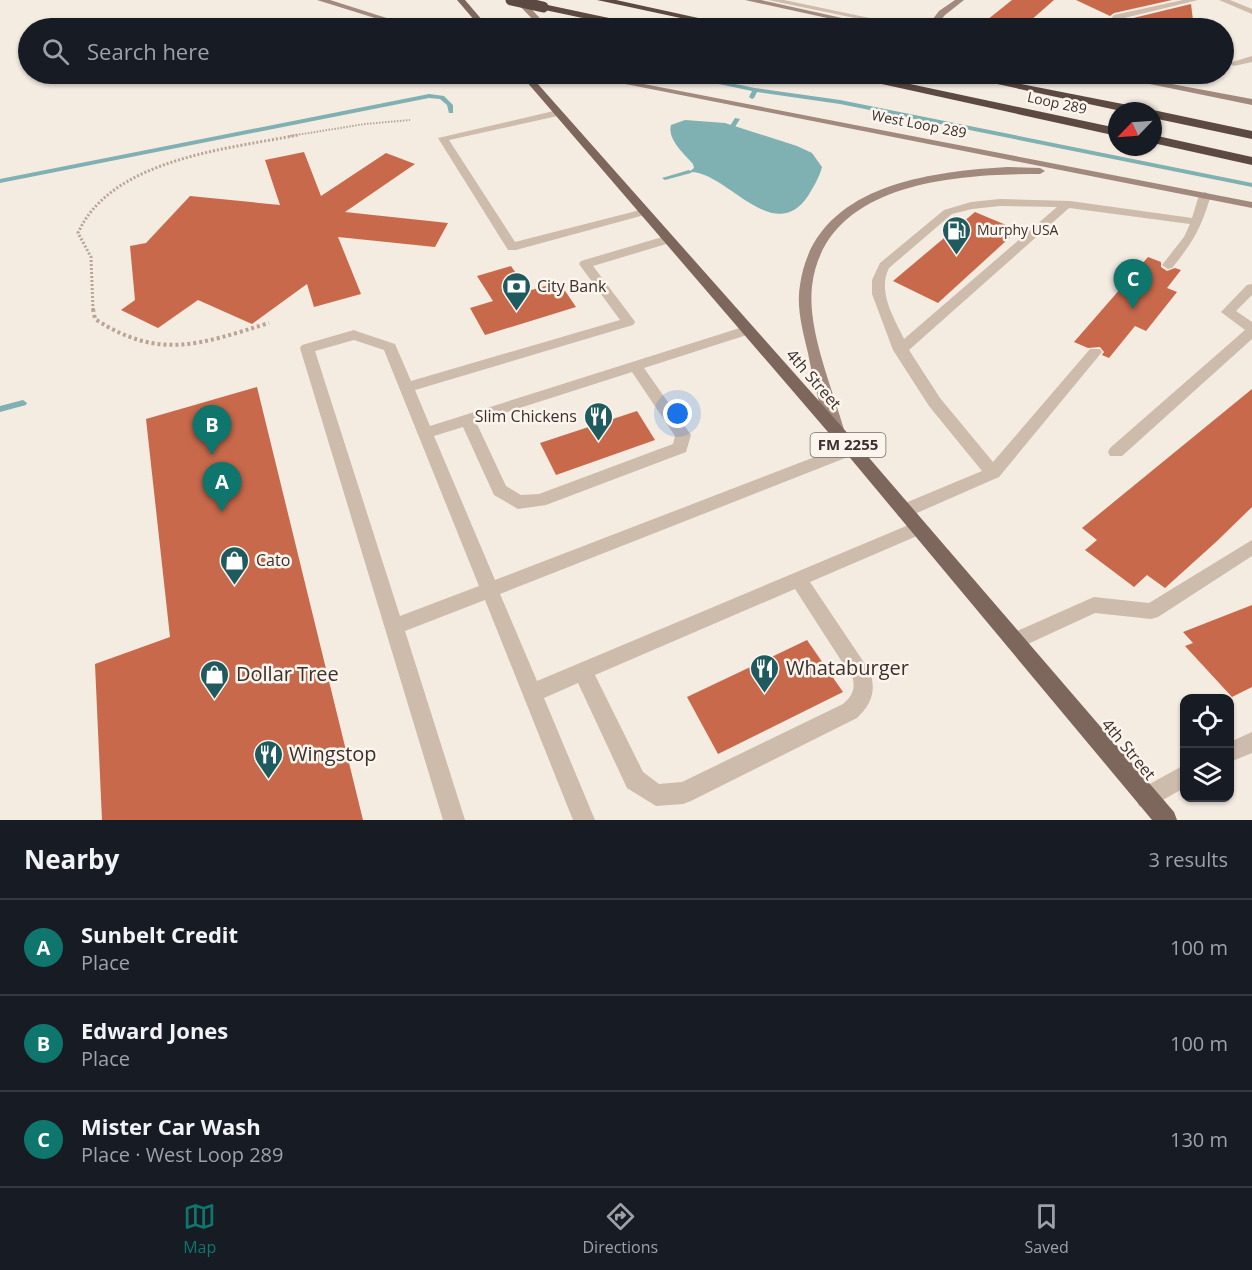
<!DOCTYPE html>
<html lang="en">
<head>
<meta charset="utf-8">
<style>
  :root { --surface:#171b24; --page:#242831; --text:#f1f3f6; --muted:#9ea1a6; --line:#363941; --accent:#0f766e }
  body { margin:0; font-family:"Open Sans",sans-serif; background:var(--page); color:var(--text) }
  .controls { position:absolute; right:18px; bottom:18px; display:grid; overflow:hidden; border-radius:12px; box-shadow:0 2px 4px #0004 }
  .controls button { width:54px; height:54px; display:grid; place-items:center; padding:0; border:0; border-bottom:2px solid var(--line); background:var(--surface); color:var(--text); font:30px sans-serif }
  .compass { position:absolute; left:1108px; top:102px; width:54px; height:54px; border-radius:50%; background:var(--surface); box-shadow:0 2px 4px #0004; rotate:245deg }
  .you { position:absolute; left:678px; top:414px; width:21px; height:21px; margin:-15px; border:4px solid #fff; border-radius:50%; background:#1a73e8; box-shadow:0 0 0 9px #1a73e833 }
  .badge { display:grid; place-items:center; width:39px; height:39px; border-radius:50%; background:var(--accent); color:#fff; font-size:20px; font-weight:700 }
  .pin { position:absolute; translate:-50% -50px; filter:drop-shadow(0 2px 3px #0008) }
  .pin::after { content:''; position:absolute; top:32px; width:21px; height:18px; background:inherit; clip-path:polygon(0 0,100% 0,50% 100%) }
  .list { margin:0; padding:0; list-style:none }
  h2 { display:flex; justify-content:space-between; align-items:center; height:78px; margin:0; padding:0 24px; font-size:26px }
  h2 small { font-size:20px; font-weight:400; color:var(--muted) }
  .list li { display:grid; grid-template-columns:39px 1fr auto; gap:18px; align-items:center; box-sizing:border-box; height:96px; padding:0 24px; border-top:2px solid var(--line) }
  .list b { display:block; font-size:22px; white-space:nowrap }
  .list p { margin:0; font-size:20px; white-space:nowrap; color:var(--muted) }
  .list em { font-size:20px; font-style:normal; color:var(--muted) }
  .icon { flex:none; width:33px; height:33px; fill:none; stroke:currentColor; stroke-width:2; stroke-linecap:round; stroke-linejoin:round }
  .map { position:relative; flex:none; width:1252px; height:820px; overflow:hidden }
  .search { position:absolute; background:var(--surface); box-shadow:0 2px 4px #0004; left:18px; right:18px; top:18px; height:66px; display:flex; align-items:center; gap:15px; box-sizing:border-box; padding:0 21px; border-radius:33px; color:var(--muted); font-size:22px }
  .sheet { height:366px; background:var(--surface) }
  nav { display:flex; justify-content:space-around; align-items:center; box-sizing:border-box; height:84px; border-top:2px solid var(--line); background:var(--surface); font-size:16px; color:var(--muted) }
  nav a { display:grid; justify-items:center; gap:3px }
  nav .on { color:var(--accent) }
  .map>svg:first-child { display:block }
</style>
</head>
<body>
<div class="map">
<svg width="1252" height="820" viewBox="0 0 1252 820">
  <rect width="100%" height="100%" fill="#f4ebe1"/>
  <!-- water -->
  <path fill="#7fb0b2" d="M685 120 725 123 797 146 812 153 822 167C819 178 814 186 808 196 773 248 725 169 689 172L694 168 693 164C684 154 667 139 671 125Z"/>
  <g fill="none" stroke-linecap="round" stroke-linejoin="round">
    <!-- stream -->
    <g fill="#7fb0b2" fill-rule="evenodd">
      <path d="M679 74H686L755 88 840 100 1252 183V187L840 104 757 92 754 98 752 99 749 97 752 91 681 76Z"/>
      <path d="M429 94 444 96 453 105V113H449L447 105 440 99 429 98 0 183V179Z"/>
      <path d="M735 118 740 119 735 127H731L730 126Z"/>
      <path d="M689 170 692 172 691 173 665 180 662 178Z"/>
      <path d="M23 400 27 403 26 405 0 412V406Z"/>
    </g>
  </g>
  <!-- building -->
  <g fill="#c8694b">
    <path d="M1012 0H1054L1022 28H977Z"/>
    <path d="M1076 0H1172L1114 13 1110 16Z"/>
    <path d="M1191 4 1194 28H1137L1121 21Z"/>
    <path d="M304 152 321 196 386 153 415 164 345 212 448 223 435 247 338 237 361 294 314 307 307 284 252 324 198 300 158 328 121 310 135 300 130 246 146 243 190 196 280 205 265 160Z"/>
    <path d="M975 212 1018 230 938 303 893 281Z"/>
    <path d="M1148 257 1161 262V267L1167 271 1175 268 1181 270 1167 288 1177 292 1146 331 1135 326 1109 358 1102 355 1104 352 1100 347 1088 348 1074 342Z"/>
    <path d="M511 266 528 291 559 282 576 307 485 335 470 308 493 301 477 276Z"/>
    <path d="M257 387 363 820H102L95 664 170 637 146 419Z"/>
    <path d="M1252 389V507L1216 542 1165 588 1147 575 1134 587 1085 550 1097 540 1082 528Z"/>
    <path d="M637 411 655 440 556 475 540 443Z"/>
    <path d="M1252 605V687L1232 697 1185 646 1193 643 1183 632Z"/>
    <path d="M807 640 843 692 718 754 687 697Z"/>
  </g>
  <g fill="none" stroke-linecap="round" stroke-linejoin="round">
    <!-- path-far2 -->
    <path stroke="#b9a596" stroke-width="2" stroke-dasharray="1.5 1.5" stroke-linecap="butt" d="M290 136 365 124 410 120"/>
    <!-- path-far1 -->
    <path stroke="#b9a596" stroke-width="3" stroke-dasharray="2 2" stroke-linecap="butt" d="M93 310 91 257 78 233C111 159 227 149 298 135"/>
    <!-- path -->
    <path stroke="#b9a596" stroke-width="4" stroke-dasharray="3 3" stroke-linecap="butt" d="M93 309 95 319C160 361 200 344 269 323"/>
    <!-- lane -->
    <g fill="#cdbbac" fill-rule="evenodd">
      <path d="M768 0H784L917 28H903Z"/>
      <path d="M1183 0H1198L1120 19 1111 28H1103L1114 15Z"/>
      <path d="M1219 0H1230L1252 9V14Z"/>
      <path d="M558 110 563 113 562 115 449 140 515 242 644 209 650 212 648 214 516 250H508L438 138Z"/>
      <path d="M1205 192 1211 195C1201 228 1194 241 1172 268L1168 269 1162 265 1184 237 1190 224 1069 208 909 350 940 398 993 462 1090 349H1100L1102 352 999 477 910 516 904 518 898 516 896 511 898 506 982 471 929 406 893 350 872 294V280L880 263 944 210 971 202 1000 199 1070 201 1192 218 1199 195ZM1000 206 1057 207 904 339C894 318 877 292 889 268L952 214 972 209Z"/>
      <path d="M669 235 675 239 673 242 593 266 633 319 635 322 633 325 415 390 430 426 743 327H753L755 330 753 333 644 368 691 435 686 452 546 505 518 509 494 495 463 427 434 436 495 580 846 445H858L860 449 858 453 500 594 537 681 918 521 924 523 927 528 924 533 810 582 869 670C877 689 872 704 857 718L691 801 683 804 656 806 627 788 578 683 544 698 595 820H573L485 600 405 631 465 820H443L300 348 302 345 354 330 359 332 395 344 411 381 620 320 579 264 581 261ZM354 340 384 350 479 586 400 616 315 351ZM632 372 675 436 673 444 539 494 521 495 506 486 476 422ZM795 589 853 679C855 691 852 696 843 704L682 782 659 784 643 772 595 675Z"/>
      <path d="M1252 284V295L1236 311 1252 322V339L1122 456H1110L1108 452 1110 448 1245 330 1221 312 1247 285Z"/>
      <path d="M1252 540V556L1158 617 1151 619 1095 613 1015 650 1008 647 1006 641 1008 635 1094 597 1149 603Z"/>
      <path d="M1252 732V753L1230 762V742Z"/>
      <path d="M1184 765V788L1147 809 1139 806 1136 798 1139 790Z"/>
    </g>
    <!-- street -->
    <path fill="#cdbbac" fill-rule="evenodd" d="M1252 56V62L1234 66 1229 63Z"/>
    <!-- secondary -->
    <g fill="#a18a7d" fill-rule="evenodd">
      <path d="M317 0H330L418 28H407Z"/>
      <path d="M514 0H523L549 28H541Z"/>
      <path d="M745 0H761L887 28H873Z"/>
      <path d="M955 0H964L945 15 934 28H926L939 11Z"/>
      <path d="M575 74H592L1252 202V208Z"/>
      <path d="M1101 74H1118L1252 99V105Z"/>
      <path d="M1007 167 1040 168 1045 171 1040 174C958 174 825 181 812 286 807 331 833 389 845 433L842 437H832C822 420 812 374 808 353 803 332 796 307 800 285 814 186 926 172 1007 167Z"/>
    </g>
    <!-- primary -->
    <g fill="#7d675c" fill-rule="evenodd">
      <path d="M457 0H465L489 28H481Z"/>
      <path d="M520 74H529L858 445 1174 812 1177 820H1152L846 453Z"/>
    </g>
    <!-- highway -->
    <g fill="#5c4a42" fill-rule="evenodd">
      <path d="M597 0H616L744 28H727Z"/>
      <path d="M543 4 642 25 647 28H630L540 9V5Z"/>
      <path d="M845 74H863L1117 128V136L850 77Z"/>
      <path d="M951 74H971L1138 107 1144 111H1121Z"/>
      <path d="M1153 110 1252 131V139L1153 118V111H1151Z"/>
      <path d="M1153 135 1252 157V165L1153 143Z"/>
    </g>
    <!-- highway-bridge -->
    <path stroke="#5c4a42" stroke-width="11" d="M511 0 543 7"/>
  </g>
  <!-- icons -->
  <defs>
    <symbol id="fuel-pin" viewBox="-11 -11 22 30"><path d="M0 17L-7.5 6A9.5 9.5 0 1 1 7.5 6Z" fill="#1f5a5e" stroke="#fbf5ee"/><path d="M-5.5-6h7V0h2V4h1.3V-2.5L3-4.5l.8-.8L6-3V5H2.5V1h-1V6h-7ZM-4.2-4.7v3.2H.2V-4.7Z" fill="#fff"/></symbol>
    <symbol id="bank-pin" viewBox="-11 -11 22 30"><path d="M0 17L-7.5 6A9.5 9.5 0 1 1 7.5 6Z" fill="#1f5a5e" stroke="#fbf5ee"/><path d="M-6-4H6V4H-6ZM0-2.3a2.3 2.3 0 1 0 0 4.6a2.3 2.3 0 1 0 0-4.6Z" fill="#fff"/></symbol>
    <symbol id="restaurant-pin" viewBox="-11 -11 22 30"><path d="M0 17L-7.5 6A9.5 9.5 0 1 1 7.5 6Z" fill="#1f5a5e" stroke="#fbf5ee"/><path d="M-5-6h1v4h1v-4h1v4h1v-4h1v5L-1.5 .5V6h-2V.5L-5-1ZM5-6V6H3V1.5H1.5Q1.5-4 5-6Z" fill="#fff"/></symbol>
    <symbol id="shop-pin" viewBox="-11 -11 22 30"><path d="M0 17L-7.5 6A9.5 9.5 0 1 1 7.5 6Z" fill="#1f5a5e" stroke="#fbf5ee"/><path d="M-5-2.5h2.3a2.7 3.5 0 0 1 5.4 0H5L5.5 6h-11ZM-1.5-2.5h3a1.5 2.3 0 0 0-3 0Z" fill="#fff"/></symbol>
  </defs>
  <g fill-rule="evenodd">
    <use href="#fuel-pin" x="940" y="214" width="33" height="45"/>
    <use href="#bank-pin" x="500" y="270" width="33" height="45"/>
    <use href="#restaurant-pin" x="582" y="400" width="33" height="45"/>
    <use href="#shop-pin" x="218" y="544" width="33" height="45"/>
    <use href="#restaurant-pin" x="748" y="652" width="33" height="45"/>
    <use href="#shop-pin" x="198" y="658" width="33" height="45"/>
    <use href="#restaurant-pin" x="252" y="738" width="33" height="45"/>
  </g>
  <g text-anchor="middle" stroke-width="5" stroke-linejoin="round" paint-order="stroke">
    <!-- far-street labels -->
    <g font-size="14" fill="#3b302b" stroke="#fbf5ee">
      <text transform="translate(1057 103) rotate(12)" y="5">Loop 289</text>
      <text transform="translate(919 124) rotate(11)" y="5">West Loop 289</text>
    </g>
    <!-- far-poi labels -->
    <g font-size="14" fill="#3b302b" stroke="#fbf5ee" text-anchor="start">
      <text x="977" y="235">Murphy USA</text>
    </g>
    <!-- shield labels -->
    <rect fill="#fbf5ee" stroke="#756b66" stroke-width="1.5" x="810.5" y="433" width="75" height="24" rx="4.5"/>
    <g font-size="15" font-weight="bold" fill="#3b302b">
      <text x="848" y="450">FM 2255</text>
    </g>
    <!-- poi labels -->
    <g font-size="16" fill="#3b302b" stroke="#fbf5ee" text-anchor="start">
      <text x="537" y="292">City Bank</text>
      <text x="577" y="422" text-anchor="end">Slim Chickens</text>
      <text x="256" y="566">Cato</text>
    </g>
    <!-- street labels -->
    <g font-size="16" fill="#3b302b" stroke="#fbf5ee">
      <text transform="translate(814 379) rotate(49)" y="6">4th Street</text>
      <text transform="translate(1129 749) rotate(50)" y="6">4th Street</text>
    </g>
    <!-- near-poi labels -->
    <g font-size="20" fill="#3b302b" stroke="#fbf5ee" text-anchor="start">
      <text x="786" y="675">Whataburger</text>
      <text x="236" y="681">Dollar Tree</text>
      <text x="289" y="761">Wingstop</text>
    </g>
  </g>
</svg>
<div class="controls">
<button><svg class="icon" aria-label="locate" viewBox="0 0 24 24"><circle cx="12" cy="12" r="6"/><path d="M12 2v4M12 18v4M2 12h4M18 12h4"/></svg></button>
<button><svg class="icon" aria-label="layers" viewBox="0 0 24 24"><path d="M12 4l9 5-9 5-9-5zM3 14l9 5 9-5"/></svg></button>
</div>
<svg class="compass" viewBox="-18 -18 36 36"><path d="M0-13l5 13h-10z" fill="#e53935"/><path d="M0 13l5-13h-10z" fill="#9ea1a6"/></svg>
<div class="you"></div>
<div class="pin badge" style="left:222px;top:512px">A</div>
<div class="pin badge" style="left:212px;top:455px">B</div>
<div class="pin badge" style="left:1133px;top:309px">C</div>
<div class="search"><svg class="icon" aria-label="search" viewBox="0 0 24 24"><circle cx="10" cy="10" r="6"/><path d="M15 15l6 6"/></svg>Search here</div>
</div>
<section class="sheet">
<h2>Nearby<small>3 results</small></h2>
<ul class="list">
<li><span class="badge">A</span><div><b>Sunbelt Credit</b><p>Place</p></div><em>100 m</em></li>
<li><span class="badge">B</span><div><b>Edward Jones</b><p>Place</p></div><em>100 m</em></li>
<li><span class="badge">C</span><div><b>Mister Car Wash</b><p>Place · West Loop 289</p></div><em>130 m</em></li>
</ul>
</section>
<nav>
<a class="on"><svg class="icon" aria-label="map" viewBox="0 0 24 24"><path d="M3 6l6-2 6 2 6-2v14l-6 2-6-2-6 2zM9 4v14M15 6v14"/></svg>Map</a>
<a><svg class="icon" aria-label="directions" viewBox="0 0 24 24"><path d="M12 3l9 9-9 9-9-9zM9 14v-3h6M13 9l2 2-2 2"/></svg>Directions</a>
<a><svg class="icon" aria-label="saved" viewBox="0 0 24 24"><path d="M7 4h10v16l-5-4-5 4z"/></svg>Saved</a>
</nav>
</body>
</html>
